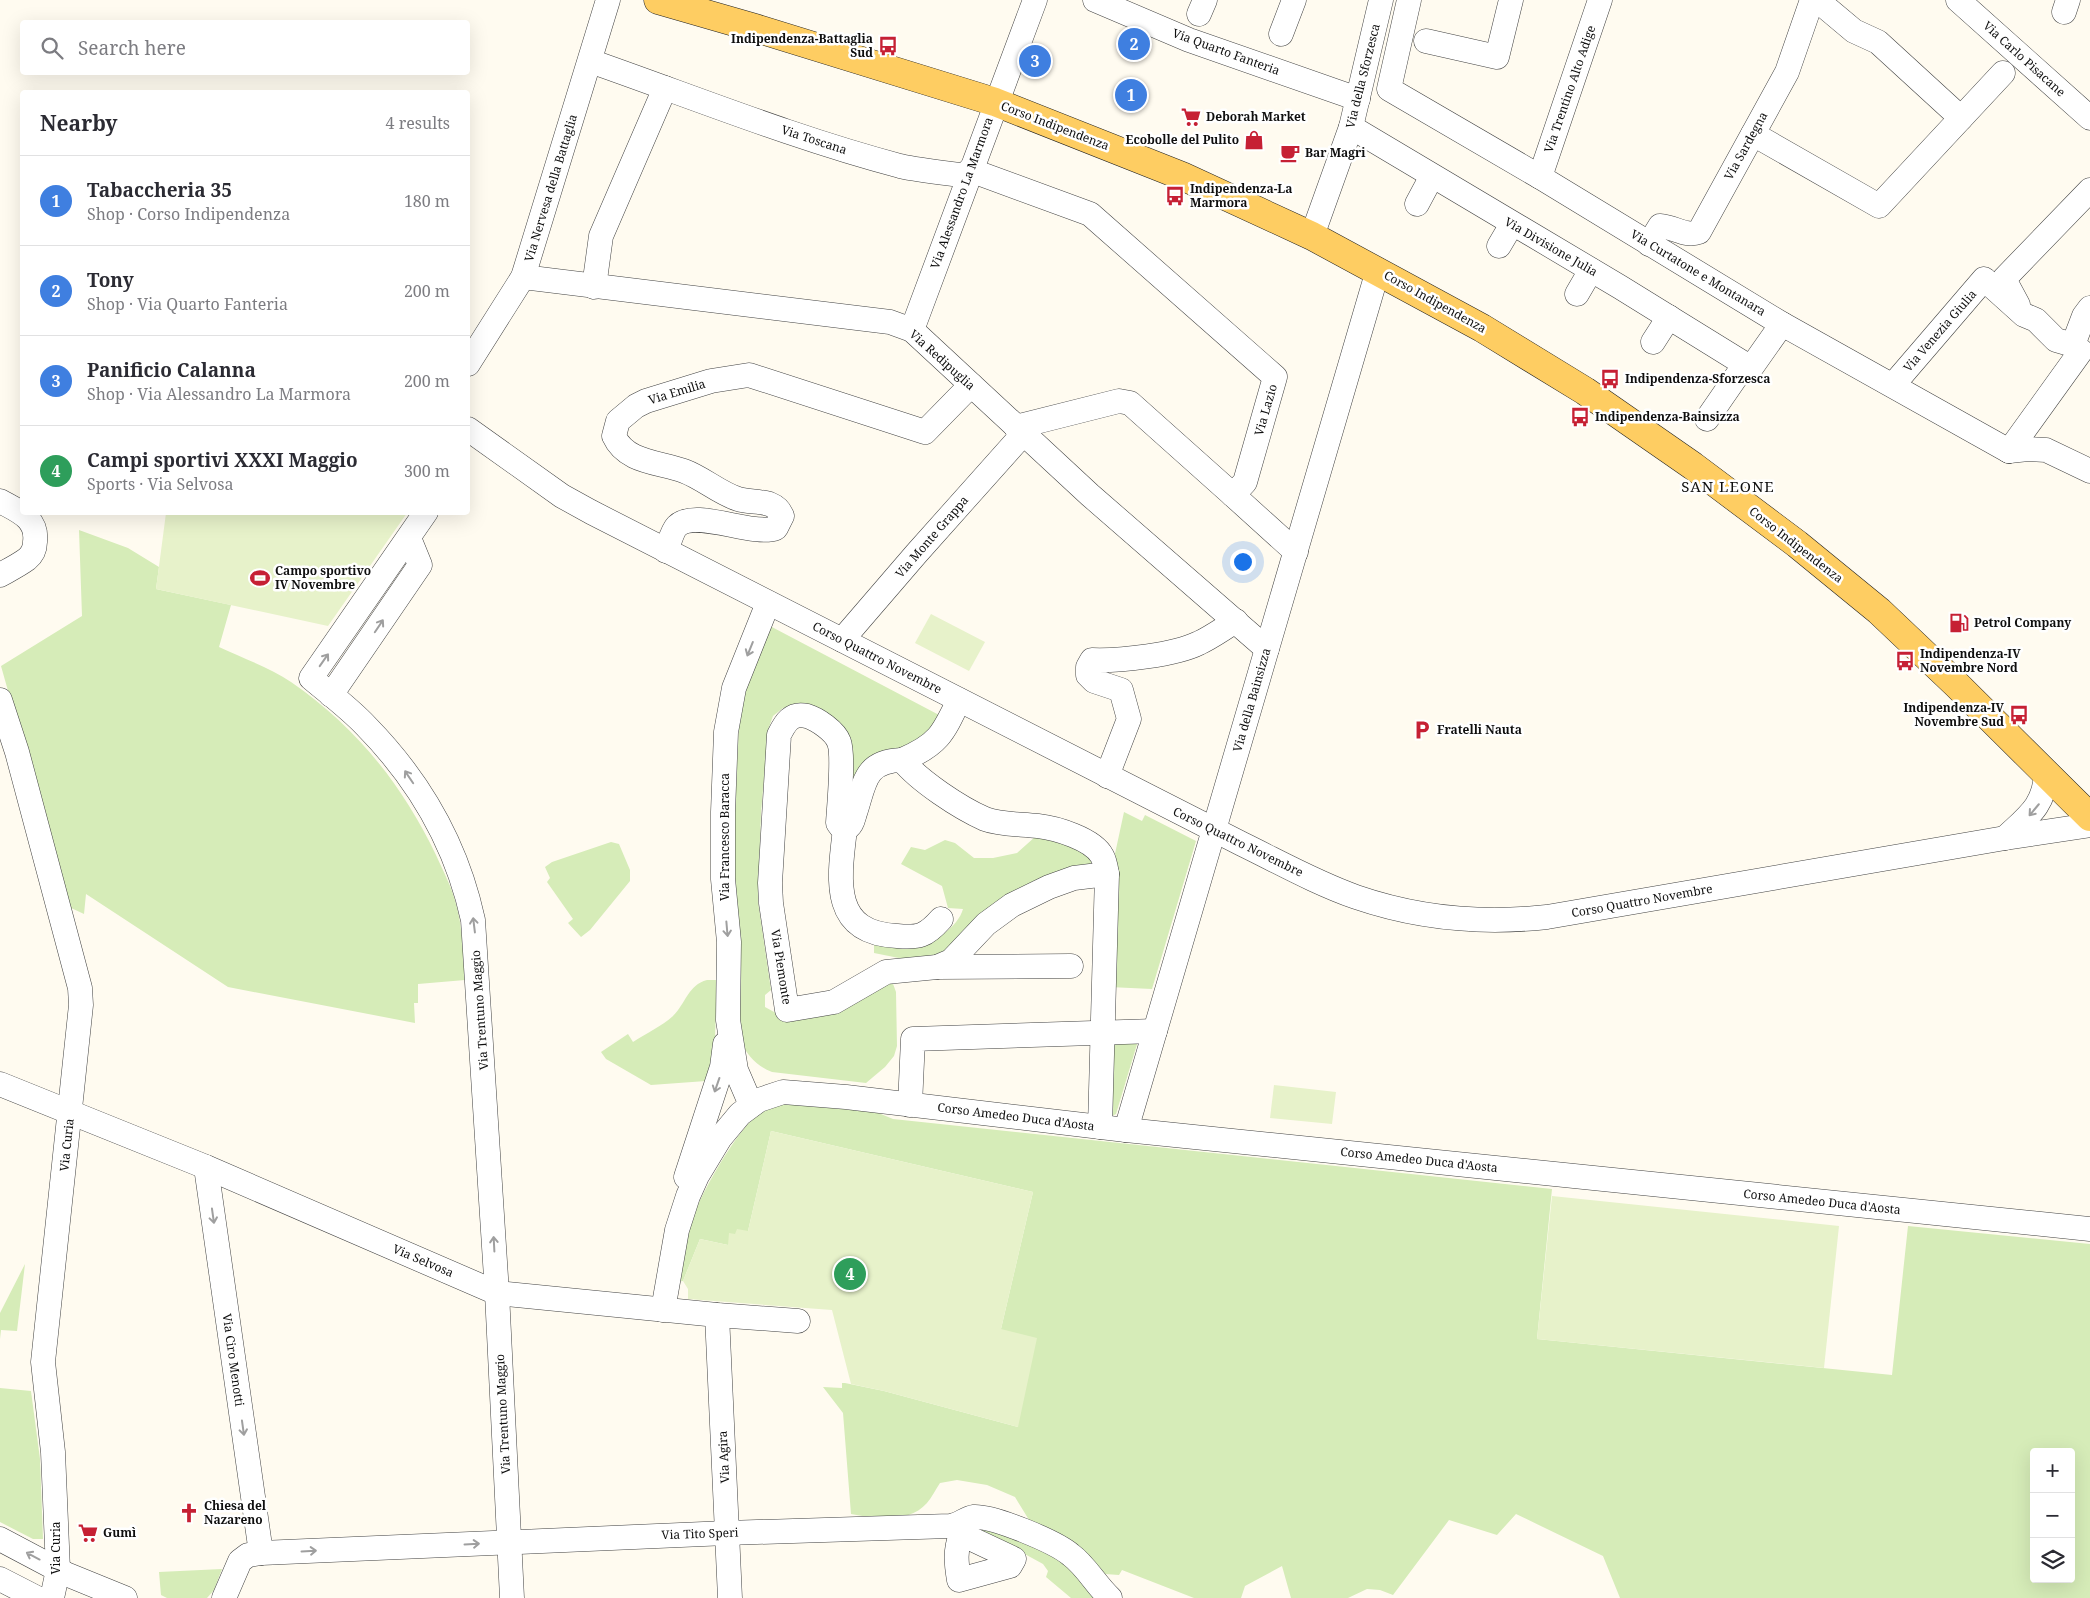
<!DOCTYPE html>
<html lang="en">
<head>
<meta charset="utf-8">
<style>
  :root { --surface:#fff; --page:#f7f7f7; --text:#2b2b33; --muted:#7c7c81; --line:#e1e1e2; --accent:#c62034 }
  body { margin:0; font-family:"Noto Serif",serif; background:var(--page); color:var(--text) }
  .controls { position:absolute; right:15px; bottom:15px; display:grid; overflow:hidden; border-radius:5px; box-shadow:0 5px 20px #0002 }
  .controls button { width:45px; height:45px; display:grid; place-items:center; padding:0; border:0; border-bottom:1px solid var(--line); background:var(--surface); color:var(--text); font:25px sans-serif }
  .you { position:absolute; left:1242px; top:561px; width:18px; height:18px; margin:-12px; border:4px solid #fff; border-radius:50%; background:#1a73e8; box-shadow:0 0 0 8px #1a73e833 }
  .badge { display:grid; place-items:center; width:32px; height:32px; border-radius:50%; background:var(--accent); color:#fff; font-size:16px; font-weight:700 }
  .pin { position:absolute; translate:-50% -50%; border:2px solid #fff; box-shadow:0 1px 5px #0006 }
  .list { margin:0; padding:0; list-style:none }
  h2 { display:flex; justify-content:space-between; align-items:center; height:65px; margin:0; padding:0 20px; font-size:21px }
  h2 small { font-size:16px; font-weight:400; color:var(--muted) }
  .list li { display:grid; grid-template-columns:32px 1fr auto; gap:15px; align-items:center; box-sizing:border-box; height:90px; padding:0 20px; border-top:1px solid var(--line) }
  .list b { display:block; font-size:19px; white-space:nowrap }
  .list p { margin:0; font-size:16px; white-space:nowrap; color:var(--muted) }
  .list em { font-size:16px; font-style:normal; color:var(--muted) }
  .icon { flex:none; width:28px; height:28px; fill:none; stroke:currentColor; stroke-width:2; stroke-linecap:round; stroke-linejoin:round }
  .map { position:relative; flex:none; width:2090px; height:1598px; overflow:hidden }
  .search { position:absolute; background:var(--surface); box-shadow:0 5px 20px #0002; left:20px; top:20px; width:450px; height:55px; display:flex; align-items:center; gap:12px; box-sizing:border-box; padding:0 18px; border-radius:5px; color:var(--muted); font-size:19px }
  .panel { position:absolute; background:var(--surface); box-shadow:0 5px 20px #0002; left:20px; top:90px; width:450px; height:425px; border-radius:5px }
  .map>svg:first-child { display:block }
</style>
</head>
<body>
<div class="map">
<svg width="2090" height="1598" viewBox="0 0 2090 1598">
  <rect width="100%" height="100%" fill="#fffbf0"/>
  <!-- green -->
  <g fill="#d6ecb8" fill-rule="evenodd">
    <path d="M79 530 128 548 159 567 156 589 231 605 219 647C242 658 271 668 291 682 356 727 402 784 436 855 443 871 452 887 456 904 463 928 463 955 465 980L418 984V1003H414L415 1023 228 987 86 894 84 914 69 907 1 666 82 616Z"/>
    <path d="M770 626 941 716 929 739 868 759 847 817 846 752 795 706 783 708 773 716 768 730 761 813 758 901 771 990 765 995V1007L785 1018 892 981 896 992 897 1046 894 1056 885 1067 866 1083 772 1072C757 1066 747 1056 741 1041L733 855 740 703Z"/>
    <path d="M1124 812 1142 821 1145 815 1196 841 1152 989 1109 987 1113 863Z"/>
    <path d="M1036 836 1065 838 1093 860 1086 869 943 956 909 960 874 953V945L876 943C888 944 903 947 915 946 934 943 958 927 963 909L948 908 942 886 901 864 911 847 925 850 945 840 955 843 974 858H993L1017 853Z"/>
    <path d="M611 842 619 844 630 870V881L590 930 581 937 568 923 573 919 547 882 550 878 545 867 552 862Z"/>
    <path d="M707 980H717L714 1067 706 1081 651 1085 606 1059 601 1052 628 1034 633 1042C645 1034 662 1026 673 1016 686 1003 688 985 707 980Z"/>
    <path d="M1112 1041H1138L1116 1114 1112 1116Z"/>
    <path d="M786 1104 876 1112 893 1119 1552 1189 1537 1339 1892 1375 1908 1226 2090 1244V1598H1620L1603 1556 1516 1514 1497 1535 1449 1520 1393 1595 1380 1590 1367 1589 1348 1598H1291L1282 1566 1245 1586 1241 1598H1194L1122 1570 1119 1575 1105 1574 1076 1550 1034 1528 1015 1497 987 1485 957 1480 940 1483C936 1489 932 1497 927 1503 908 1524 876 1519 851 1514L843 1413 823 1387 842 1388V1383H845L884 1391 1018 1427 1001 1329 1033 1192 771 1131 748 1231 735 1235 728 1245 700 1239 683 1281 675 1282C680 1262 685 1242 691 1222 700 1195 744 1115 770 1106 775 1105 781 1105 786 1104ZM2034 1452H2071V1579H2034Z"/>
    <path d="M25 1264 17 1331 1 1330 0 1339V1313Z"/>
    <path d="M0 1388 31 1391 40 1459 43 1539H33L0 1522Z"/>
    <path d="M973 1526 1005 1532 1064 1562 1101 1598H1071L1046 1577 1048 1571 1043 1564Z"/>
    <path d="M222 1569 214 1590 207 1598H167L161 1595 159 1572Z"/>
  </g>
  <!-- pitch -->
  <g fill="#e7f2ca">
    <path d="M166 513V512L407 513 328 626 156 589Z"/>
    <path d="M931 614 985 642 969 671 915 643Z"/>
    <path d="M1274 1085 1336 1092 1332 1124 1270 1118Z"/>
    <path d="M771 1131 1033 1192 1001 1329 1037 1338 1018 1427 884 1391 851 1384 832 1310 688 1299V1289L683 1281 700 1239 728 1245 729 1233 735 1234 737 1229 748 1231Z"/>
    <path d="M1552 1196 1839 1226 1824 1368 1537 1339Z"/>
  </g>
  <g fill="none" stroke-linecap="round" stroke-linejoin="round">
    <defs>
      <g id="minor">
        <path d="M1095 0 1189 40 1358 99"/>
        <path d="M1409 0 1389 89 1540 177 1782 324 2009 451"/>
        <path d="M1817 0 1854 31 1878 42 1961 118"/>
        <path d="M1958 0 2090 118"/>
        <path d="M2064 12 2068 0"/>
        <path d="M1199 14 1205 0"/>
        <path d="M1281 34 1294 0"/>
        <path d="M1426 41 1497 57 1511 0"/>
        <path d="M590 61C693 97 794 138 900 166 922 171 946 173 968 176"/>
        <path d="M1351 127 1620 287 1751 368 1782 324"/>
        <path d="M1753 134 1879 206 2003 73"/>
        <path d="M970 170 1090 214 1275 377 1245 482 1233 495 1130 403 1119 401 1016 427"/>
        <path d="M1540 177 1600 0"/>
        <path d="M1417 204 1432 176"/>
        <path d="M1312 236 1351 127 1381 0"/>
        <path d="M1649 244 1660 226C1675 227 1685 237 1699 232L1787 72 1812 0"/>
        <path d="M1499 246 1512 224"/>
        <path d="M523 277 890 322 912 330 1090 495 1267 649"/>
        <path d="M594 287 601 236 665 88"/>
        <path d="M1577 294 1591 270"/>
        <path d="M2018 305 2004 279 2090 190"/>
        <path d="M912 330 1035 0"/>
        <path d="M1653 342 1669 317"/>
        <path d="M468 364 523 277 608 0"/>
        <path d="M1893 385 1984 279 2024 315 2036 320 2056 340 2073 345 2084 316 2090 308"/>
        <path d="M1707 419 1745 364"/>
        <path d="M468 429 562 496 591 512 1242 844C1279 862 1316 883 1356 897 1417 918 1483 924 1547 917L2005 838 2090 825"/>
        <path d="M2009 451 2081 351"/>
        <path d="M2009 451 2028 449 2046 450 2090 471"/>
        <path d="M1233 495 1296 552"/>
        <path d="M0 501C18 511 38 518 35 542 35 549 33 554 27 559 19 565 9 570 0 575"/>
        <path d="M426 512 311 678C330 694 350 709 366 726 419 780 457 846 473 920L497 1293 512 1598"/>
        <path d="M666 551C669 544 672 531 677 526 695 508 753 537 776 528L782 516C775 498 754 504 738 499 719 493 703 478 684 471 660 462 626 463 614 436L618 421 636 406 646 401 711 381 749 375 925 432 971 385"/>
        <path d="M842 640 916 554 1023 434"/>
        <path d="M331 695 420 565 409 538"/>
        <path d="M0 700 17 752 80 988 81 1005 43 1362 53 1452 58 1570 52 1598"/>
        <path d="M1107 776 1129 719 1121 690 1094 681 1088 675V667L1092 660C1120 661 1175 655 1199 643 1212 637 1224 628 1236 621"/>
        <path d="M845 829 841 827 838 823C839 807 844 755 839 742 835 731 817 719 807 716 791 712 785 723 779 735L770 883 771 903 787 1010 834 1002 886 972 937 967 951 961 986 924 1012 905 1049 887 1074 878 1107 874C1106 868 1105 861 1102 856 1093 839 1056 828 1038 826 1021 824 1001 825 985 819 960 808 919 781 902 760 938 745 943 734 959 700"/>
        <path d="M845 829C839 879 830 933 897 936 919 938 926 936 941 919"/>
        <path d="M845 829C852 826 853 820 855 813 865 783 864 761 902 760"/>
        <path d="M2005 838C2027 817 2045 806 2046 773"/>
        <path d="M937 967 1071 966"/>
        <path d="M0 1084 206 1167 497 1293 717 1315 798 1321"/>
        <path d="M751 1105 736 1070 728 1020 729 942 723 879V812L726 732 734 688 768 603"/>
        <path d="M910 1105 913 1039 1155 1031"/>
        <path d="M1100 1127 1107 874"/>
        <path d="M1126 1130 1378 270"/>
        <path d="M206 1167 261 1553"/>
        <path d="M686 1177 722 1067 725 1044"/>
        <path d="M663 1310 677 1230 688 1196 697 1176 720 1138 740 1114 759 1100 783 1092 846 1097 1126 1130 2090 1229"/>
        <path d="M717 1315 730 1598"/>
        <path d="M956 1526 961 1534C955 1551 956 1562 959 1580L1010 1566 1014 1559 961 1534"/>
        <path d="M0 1539 66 1574 125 1598"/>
        <path d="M0 1579 37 1598"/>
        <path d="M224 1598 240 1561 248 1555 261 1553 727 1533 950 1526C959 1525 966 1518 974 1517 994 1516 1056 1542 1071 1555 1086 1566 1096 1585 1110 1598"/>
      </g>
      <path id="major" d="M658 0 755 28 995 102 1182 176 1312 236 1482 328 1585 391 1693 466 1797 544 1879 611 1956 684 2090 817"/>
    </defs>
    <!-- minor casing -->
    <use href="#minor" stroke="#424242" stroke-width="25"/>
    <!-- major casing -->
    <use href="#major" stroke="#202020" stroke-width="29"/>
    <!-- minor -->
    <use href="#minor" stroke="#fff" stroke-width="24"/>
    <!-- major -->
    <use href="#major" stroke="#fecd62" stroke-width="28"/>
  </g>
  <!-- one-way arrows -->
  <defs><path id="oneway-shaft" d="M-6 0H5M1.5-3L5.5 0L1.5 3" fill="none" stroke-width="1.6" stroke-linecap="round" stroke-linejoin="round" transform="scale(1.25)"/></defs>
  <g stroke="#9f9f9f">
    <use href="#oneway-shaft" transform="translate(379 626) rotate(-56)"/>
    <use href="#oneway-shaft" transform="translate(750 649) rotate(112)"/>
    <use href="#oneway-shaft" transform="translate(324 660) rotate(-55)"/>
    <use href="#oneway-shaft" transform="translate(409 777) rotate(-124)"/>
    <use href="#oneway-shaft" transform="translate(2034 810) rotate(130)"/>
    <use href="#oneway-shaft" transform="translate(474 925) rotate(-97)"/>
    <use href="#oneway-shaft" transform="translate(727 929) rotate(85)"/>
    <use href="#oneway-shaft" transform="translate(717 1085) rotate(109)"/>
    <use href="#oneway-shaft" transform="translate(213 1216) rotate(82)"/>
    <use href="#oneway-shaft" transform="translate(494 1244) rotate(-93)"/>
    <use href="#oneway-shaft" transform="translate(243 1428) rotate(82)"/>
    <use href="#oneway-shaft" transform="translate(472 1544) rotate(-3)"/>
    <use href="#oneway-shaft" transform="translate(309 1551) rotate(-3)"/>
    <use href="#oneway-shaft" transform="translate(33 1556) rotate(-152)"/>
  </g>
  <!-- icons -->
  <defs>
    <symbol id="bus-bare" viewBox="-9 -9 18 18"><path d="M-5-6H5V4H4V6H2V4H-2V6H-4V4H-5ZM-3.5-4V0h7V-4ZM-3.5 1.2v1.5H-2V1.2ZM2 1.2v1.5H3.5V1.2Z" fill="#c62034" stroke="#fff" stroke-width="2.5" paint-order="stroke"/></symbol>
    <symbol id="supermarket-bare" viewBox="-9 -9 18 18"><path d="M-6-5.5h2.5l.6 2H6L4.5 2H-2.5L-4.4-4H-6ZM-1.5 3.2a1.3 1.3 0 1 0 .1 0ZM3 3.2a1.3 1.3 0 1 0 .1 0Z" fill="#c62034" stroke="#fff" stroke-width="2.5" paint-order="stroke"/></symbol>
    <symbol id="shop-bare" viewBox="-9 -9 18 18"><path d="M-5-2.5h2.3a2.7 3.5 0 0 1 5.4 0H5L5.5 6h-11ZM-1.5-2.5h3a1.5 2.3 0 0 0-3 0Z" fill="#c62034" stroke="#fff" stroke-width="2.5" paint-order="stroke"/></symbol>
    <symbol id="cafe-bare" viewBox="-9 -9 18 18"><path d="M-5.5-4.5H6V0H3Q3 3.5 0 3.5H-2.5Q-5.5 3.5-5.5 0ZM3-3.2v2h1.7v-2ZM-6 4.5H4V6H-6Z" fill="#c62034" stroke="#fff" stroke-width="2.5" paint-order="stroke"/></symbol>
    <symbol id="stadium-bare" viewBox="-9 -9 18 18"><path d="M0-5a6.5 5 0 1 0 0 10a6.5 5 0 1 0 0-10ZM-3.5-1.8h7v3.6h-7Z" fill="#c62034" stroke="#fff" stroke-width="2.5" paint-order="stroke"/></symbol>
    <symbol id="fuel-bare" viewBox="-9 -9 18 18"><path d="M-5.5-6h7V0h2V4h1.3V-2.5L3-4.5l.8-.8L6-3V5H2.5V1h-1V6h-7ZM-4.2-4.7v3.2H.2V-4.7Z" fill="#c62034" stroke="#fff" stroke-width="2.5" paint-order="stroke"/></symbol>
    <symbol id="parking-bare" viewBox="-9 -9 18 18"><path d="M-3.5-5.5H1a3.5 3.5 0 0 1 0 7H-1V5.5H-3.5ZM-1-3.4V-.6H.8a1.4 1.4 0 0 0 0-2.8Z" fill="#c62034" stroke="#fff" stroke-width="2.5" paint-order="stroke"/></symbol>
    <symbol id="church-bare" viewBox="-9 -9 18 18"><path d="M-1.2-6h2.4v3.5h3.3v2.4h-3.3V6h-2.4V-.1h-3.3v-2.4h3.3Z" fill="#c62034" stroke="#fff" stroke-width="2.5" paint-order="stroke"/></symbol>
  </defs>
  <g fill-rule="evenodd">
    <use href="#bus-bare" x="874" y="32" width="28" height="28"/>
    <use href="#supermarket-bare" x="1177" y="103" width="28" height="28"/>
    <use href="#shop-bare" x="1240" y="126" width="28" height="28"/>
    <use href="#cafe-bare" x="1276" y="139" width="28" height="28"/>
    <use href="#bus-bare" x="1161" y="182" width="28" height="28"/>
    <use href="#bus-bare" x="1596" y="365" width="28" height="28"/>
    <use href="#bus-bare" x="1566" y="403" width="28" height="28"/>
    <use href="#stadium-bare" x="246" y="564" width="28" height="28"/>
    <use href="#fuel-bare" x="1945" y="609" width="28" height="28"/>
    <use href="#bus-bare" x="1891" y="647" width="28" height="28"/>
    <use href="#bus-bare" x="2005" y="701" width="28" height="28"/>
    <use href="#parking-bare" x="1408" y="716" width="28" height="28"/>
    <use href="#church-bare" x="175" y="1499" width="28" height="28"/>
    <use href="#supermarket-bare" x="74" y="1519" width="28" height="28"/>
  </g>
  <g text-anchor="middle" stroke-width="5" stroke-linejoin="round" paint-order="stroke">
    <!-- poi labels -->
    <g font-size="12" font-weight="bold" fill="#0f0f0f" stroke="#fff" text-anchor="start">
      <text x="873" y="43" text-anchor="end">Indipendenza-Battaglia<tspan x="873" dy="14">Sud</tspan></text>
      <text x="1206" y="121">Deborah Market</text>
      <text x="1239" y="144" text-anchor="end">Ecobolle del Pulito</text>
      <text x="1305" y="157">Bar Magri</text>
      <text x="1190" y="193">Indipendenza-La<tspan x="1190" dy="14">Marmora</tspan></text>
      <text x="1625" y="383">Indipendenza-Sforzesca</text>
      <text x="1595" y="421">Indipendenza-Bainsizza</text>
      <text x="275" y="575">Campo sportivo<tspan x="275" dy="14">IV Novembre</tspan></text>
      <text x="1974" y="627">Petrol Company</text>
      <text x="1920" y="658">Indipendenza-IV<tspan x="1920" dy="14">Novembre Nord</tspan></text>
      <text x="2004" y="712" text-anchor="end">Indipendenza-IV<tspan x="2004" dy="14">Novembre Sud</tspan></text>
      <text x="1437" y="734">Fratelli Nauta</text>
      <text x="204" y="1510">Chiesa del<tspan x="204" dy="14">Nazareno</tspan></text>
      <text x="103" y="1537">Gumì</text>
    </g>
    <!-- street labels -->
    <g font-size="12" fill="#0f0f0f" stroke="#fff">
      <text transform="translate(1226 52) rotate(20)" y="4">Via Quarto Fanteria</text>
      <text transform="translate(2024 59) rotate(42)" y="4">Via Carlo Pisacane</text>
      <text transform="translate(1363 76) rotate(-76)" y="4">Via della Sforzesca</text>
      <text transform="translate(1570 89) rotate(-71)" y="4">Via Trentino Alto Adige</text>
      <text transform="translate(1055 126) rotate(21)" y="4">Corso Indipendenza</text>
      <text transform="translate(814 140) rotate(18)" y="4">Via Toscana</text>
      <text transform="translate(1746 146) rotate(-61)" y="4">Via Sardegna</text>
      <text transform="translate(551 188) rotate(-73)" y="4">Via Nervesa della Battaglia</text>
      <text transform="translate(962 193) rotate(-70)" y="4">Via Alessandro La Marmora</text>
      <text transform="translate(1551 247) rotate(30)" y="4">Via Divisione Julia</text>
      <text transform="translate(1698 273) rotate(31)" y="4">Via Curtatone e Montanara</text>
      <text transform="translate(1435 302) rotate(29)" y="4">Corso Indipendenza</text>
      <text transform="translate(1940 331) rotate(-49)" y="4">Via Venezia Giulia</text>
      <text transform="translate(942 360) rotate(42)" y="4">Via Redipuglia</text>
      <text transform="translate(677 392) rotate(-17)" y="4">Via Emilia</text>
      <text transform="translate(1266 410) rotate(-74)" y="4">Via Lazio</text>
      <text transform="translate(932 537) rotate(-49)" y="4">Via Monte Grappa</text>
      <text transform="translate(1796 545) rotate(38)" y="4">Corso Indipendenza</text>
      <text transform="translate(877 658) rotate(27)" y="4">Corso Quattro Novembre</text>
      <text transform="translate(1252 700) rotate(-74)" y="4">Via della Bainsizza</text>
      <text transform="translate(725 837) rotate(-90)" y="4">Via Francesco Baracca</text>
      <text transform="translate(1238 842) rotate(26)" y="4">Corso Quattro Novembre</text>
      <text transform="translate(1642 901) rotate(-10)" y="4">Corso Quattro Novembre</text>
      <text transform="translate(781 967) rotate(81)" y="4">Via Piemonte</text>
      <text transform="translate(480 1010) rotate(-94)" y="4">Via Trentuno Maggio</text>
      <text transform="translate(1016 1117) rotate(7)" y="4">Corso Amedeo Duca d'Aosta</text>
      <text transform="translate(67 1145) rotate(-84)" y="4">Via Curia</text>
      <text transform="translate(1419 1160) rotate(6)" y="4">Corso Amedeo Duca d'Aosta</text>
      <text transform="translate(1822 1202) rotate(6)" y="4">Corso Amedeo Duca d'Aosta</text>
      <text transform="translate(423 1261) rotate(23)" y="4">Via Selvosa</text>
      <text transform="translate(233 1360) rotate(82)" y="4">Via Ciro Menotti</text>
      <text transform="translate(503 1414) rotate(-93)" y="4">Via Trentuno Maggio</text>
      <text transform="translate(724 1457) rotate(-93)" y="4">Via Agira</text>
      <text transform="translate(700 1534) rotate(-2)" y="4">Via Tito Speri</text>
      <text transform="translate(56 1548) rotate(-90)" y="4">Via Curia</text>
    </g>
    <!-- quarter labels -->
    <g font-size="15" letter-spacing="1" fill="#0f0f0f" stroke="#fff">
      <text x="1728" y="492">SAN LEONE</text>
    </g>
  </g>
</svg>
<div class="controls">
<button>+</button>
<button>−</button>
<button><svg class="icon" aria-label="layers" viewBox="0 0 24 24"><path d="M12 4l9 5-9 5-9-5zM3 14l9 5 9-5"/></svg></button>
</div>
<div class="you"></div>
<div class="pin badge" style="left:1131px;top:95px;background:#3f7fe0">1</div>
<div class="pin badge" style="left:1134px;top:44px;background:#3f7fe0">2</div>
<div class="pin badge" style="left:1035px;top:61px;background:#3f7fe0">3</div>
<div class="pin badge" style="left:850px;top:1274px;background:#2e9e5b">4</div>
<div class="search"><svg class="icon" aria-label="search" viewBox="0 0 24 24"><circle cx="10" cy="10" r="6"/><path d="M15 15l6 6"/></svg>Search here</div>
<section class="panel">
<h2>Nearby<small>4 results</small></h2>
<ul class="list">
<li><span class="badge" style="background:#3f7fe0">1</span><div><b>Tabaccheria 35</b><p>Shop · Corso Indipendenza</p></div><em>180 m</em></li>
<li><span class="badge" style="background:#3f7fe0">2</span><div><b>Tony</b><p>Shop · Via Quarto Fanteria</p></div><em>200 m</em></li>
<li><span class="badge" style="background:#3f7fe0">3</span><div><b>Panificio Calanna</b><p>Shop · Via Alessandro La Marmora</p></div><em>200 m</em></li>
<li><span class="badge" style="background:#2e9e5b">4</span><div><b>Campi sportivi XXXI Maggio</b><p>Sports · Via Selvosa</p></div><em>300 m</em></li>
</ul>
</section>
</div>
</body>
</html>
